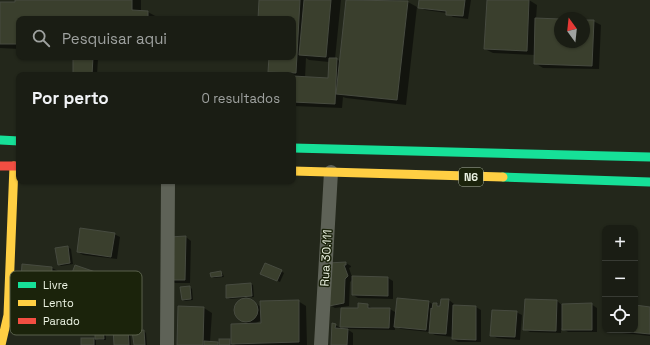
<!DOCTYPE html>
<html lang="pt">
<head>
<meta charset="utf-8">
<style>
  :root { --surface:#1a1d14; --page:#272a22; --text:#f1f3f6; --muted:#9fa2a0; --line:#383b34 }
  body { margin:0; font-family:"Space Grotesk",sans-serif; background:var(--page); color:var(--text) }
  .controls { position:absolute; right:12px; bottom:12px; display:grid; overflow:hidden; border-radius:8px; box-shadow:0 1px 3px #0004 }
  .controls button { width:36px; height:36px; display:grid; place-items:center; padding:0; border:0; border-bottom:1px solid var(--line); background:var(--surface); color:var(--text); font:20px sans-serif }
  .compass { position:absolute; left:554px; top:12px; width:36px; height:36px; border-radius:50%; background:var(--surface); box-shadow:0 1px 3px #0004; rotate:345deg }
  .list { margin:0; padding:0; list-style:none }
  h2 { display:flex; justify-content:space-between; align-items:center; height:52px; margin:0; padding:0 16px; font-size:17px }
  h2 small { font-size:13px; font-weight:400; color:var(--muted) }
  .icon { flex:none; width:22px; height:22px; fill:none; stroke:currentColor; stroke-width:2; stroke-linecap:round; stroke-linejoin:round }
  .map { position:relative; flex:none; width:650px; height:345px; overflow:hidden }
  .search { position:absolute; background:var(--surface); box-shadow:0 1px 3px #0004; left:16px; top:16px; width:280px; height:44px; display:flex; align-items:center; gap:10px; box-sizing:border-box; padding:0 14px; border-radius:8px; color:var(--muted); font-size:15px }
  .panel { position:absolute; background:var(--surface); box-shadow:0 1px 3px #0004; left:16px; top:72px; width:280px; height:112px; border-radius:8px }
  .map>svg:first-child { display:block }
</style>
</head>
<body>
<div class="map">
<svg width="650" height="345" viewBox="0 0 650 345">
  <rect width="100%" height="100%" fill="#23271b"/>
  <!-- shadow -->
  <g fill="#0007" fill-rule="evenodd">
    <path d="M16 0H141V12H148L157 17V19H19V49L0 48V3H16Z"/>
    <path d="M260 0H341L335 59 340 61 347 0H393L408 2 417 7 406 105 346 98 343 97 342 108 293 106V75H275L269 71 270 57H293V19H259ZM306 58 309 60 329 62V79L305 78Z"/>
    <path d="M420 0H471L468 19 453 17 447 13 425 10 419 7Z"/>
    <path d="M488 0H529L537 5 536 19 560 20V42H584V21H593L601 25 599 69 543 68 535 63V55L493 53 485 49Z"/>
    <path d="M74 57H94L98 59 97 75H74Z"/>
    <path d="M114 234 120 237 117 259 83 255 78 252Z"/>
    <path d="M186 237 191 241 190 283H175L170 280Z"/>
    <path d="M68 247 71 249 73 264 61 266 59 264Z"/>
    <path d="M346 263 351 266V267L349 268 352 277 388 278 393 281V299L358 298 353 295V279L350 282 349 306 335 308 330 305V278Z"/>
    <path d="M23 265 52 268 58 271 56 298 26 296 21 293Z"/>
    <path d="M281 271 284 273 280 282 264 275Z"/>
    <path d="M221 273 223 274 224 277 214 278 211 276Z"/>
    <path d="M251 284 253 285 254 297 230 299 227 297Z"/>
    <path d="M190 287 192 289 193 300 185 301 183 300Z"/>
    <path d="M245 299 260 306 262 310 298 301 306 306 307 345H236L232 343V345H178L179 307 204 308 212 313 210 342 220 344 229 340 232 341 248 324 239 319 235 311 238 303ZM262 320V324H254Z"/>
    <path d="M442 300H449L454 304V306L476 307 481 310V342H458L453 339V337L435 335 429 332 401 329 395 326V330L347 329 353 333V345H332L335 325 341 328V330H347L341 326 359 309 367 305 373 309H390L395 312V318H396L429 302 434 305 437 304 441 307Z"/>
    <path d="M557 301 562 305 591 304 597 308V332H568L561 328V333L530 332 524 329Z"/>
    <path d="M635 307 650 308V336L613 332 609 330H635Z"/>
    <path d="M516 312 522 315 520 340 497 338 491 335Z"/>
    <path d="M128 328 130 330 131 345H115Z"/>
    <path d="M96 329H103L106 330V340H99L96 338Z"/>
    <path d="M144 331 146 333 147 345H135Z"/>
    <path d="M94 339 96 340V345H82Z"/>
  </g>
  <!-- building -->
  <g fill="#3a3f2d" stroke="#474b40">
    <path d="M15 0H132V10L148 11V19H19V44H0V2H15Z"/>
    <path d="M259 0H300L296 73 268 72 269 57H293V19H258Z"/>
    <path d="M304 0H331L326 57 299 55Z"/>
    <path d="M346 0 408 1 397 100 336 94Z"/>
    <path d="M419 0H465L463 16 446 15V11L418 8Z"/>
    <path d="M487 0H529L527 51 484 49Z"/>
    <path d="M535 18 560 19V42H584V20H594L592 66 534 64Z"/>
    <path d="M73 57H93L92 75H73Z"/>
    <path d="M329 58H337L335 104 293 102V76L328 78Z"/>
    <path d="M80 228 115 233 111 257 77 252Z"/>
    <path d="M186 236 185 280H169V237Z"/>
    <path d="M68 246 70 263 58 265 55 248Z"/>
    <path d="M346 262V265H344L348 276 345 279 344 303 329 306 328 263Z"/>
    <path d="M265 263 282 270 277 281 260 274Z"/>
    <path d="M22 264 52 267 51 296 20 293Z"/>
    <path d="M75 265 107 276 105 283 72 273Z"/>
    <path d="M221 271 222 276 211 277 210 273Z"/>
    <path d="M352 276 388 277V296L352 295Z"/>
    <path d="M251 283 252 296 226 298V285Z"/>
    <path d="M190 286 191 299 182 300 180 287Z"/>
    <path d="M397 298 429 301 426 330 394 327Z"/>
    <circle cx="246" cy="310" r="12"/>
    <path d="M441 299H449L446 334 429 333 431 308 432 309 433 303H437V306H440Z"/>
    <path d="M525 299 557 300 556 331 523 330Z"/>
    <path d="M299 300V342L231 344V324L261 323 260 301Z"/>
    <path d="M358 303 368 304V308H390L389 328 340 327 341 308H358Z"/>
    <path d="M592 303V330H562V304Z"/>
    <path d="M453 305 476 306V340L452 339Z"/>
    <path d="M635 305 650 307V334L609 330H635Z"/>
    <path d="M178 306 204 307 203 345H177Z"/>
    <path d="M492 310 517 311 515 337 490 336Z"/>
    <path d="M332 323 336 324 335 328 348 329 347 345H331Z"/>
    <path d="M128 327 129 345H114L113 328Z"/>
    <path d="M95 328H103L104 339H95Z"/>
    <path d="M144 330 145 345H134L132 331Z"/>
    <rect x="81" y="338" width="13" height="7"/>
    <rect x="219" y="339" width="11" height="6"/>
    <path d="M204 341 218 342V345H204Z"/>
  </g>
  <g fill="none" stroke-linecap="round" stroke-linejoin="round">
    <!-- street -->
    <g stroke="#5e6257" stroke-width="14">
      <path d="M167 345 168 181"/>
      <path d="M321 345 331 172"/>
    </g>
    <!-- fast -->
    <g stroke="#16e098" stroke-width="9">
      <path d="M0 140 19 141"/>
      <path d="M293 148 650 157"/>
      <path d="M503 177 650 182"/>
    </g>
    <!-- slow -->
    <g stroke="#ffcf43" stroke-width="9">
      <path d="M293 171 503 177"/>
      <path d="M1 345 8 315 14 166"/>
    </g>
    <!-- jam -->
    <path stroke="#f24e42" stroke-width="9" d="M0 166H19"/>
  </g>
  <g text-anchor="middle" stroke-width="3" stroke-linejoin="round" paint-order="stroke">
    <!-- shield labels -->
    <rect fill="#1b230b" stroke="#adb5a2" stroke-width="1" x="459" y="168" width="24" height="18" rx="3"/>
    <g font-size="11" font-weight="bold" fill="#ecf3e3">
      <text x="471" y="181">N6</text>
    </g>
    <!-- street labels -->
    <g font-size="12" fill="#ecf3e3" stroke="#1b230b">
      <text transform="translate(326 258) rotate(-87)" y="4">Rua 30.111</text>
    </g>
  </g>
  <!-- legend -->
  <rect x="10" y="271" width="132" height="64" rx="6" fill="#1b230b" stroke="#5a614c" stroke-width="1"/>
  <rect x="18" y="282" width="18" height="6" fill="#16e098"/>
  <rect x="18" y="300" width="18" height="6" fill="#ffcf43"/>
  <rect x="18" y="318" width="18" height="6" fill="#f24e42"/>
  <g font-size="11" fill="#ecf3e3">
    <text x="43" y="289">Livre</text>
    <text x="43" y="307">Lento</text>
    <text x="43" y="325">Parado</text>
  </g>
</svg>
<div class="controls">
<button>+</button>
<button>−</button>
<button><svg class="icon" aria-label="locate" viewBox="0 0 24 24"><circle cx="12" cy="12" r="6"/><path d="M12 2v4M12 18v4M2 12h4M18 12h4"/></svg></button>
</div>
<svg class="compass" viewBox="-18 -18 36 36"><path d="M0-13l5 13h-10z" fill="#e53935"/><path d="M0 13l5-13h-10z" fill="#9fa2a0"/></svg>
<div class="search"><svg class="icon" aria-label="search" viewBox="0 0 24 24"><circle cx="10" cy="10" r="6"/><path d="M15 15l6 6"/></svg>Pesquisar aqui</div>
<section class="panel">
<h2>Por perto<small>0 resultados</small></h2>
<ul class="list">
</ul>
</section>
</div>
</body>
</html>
